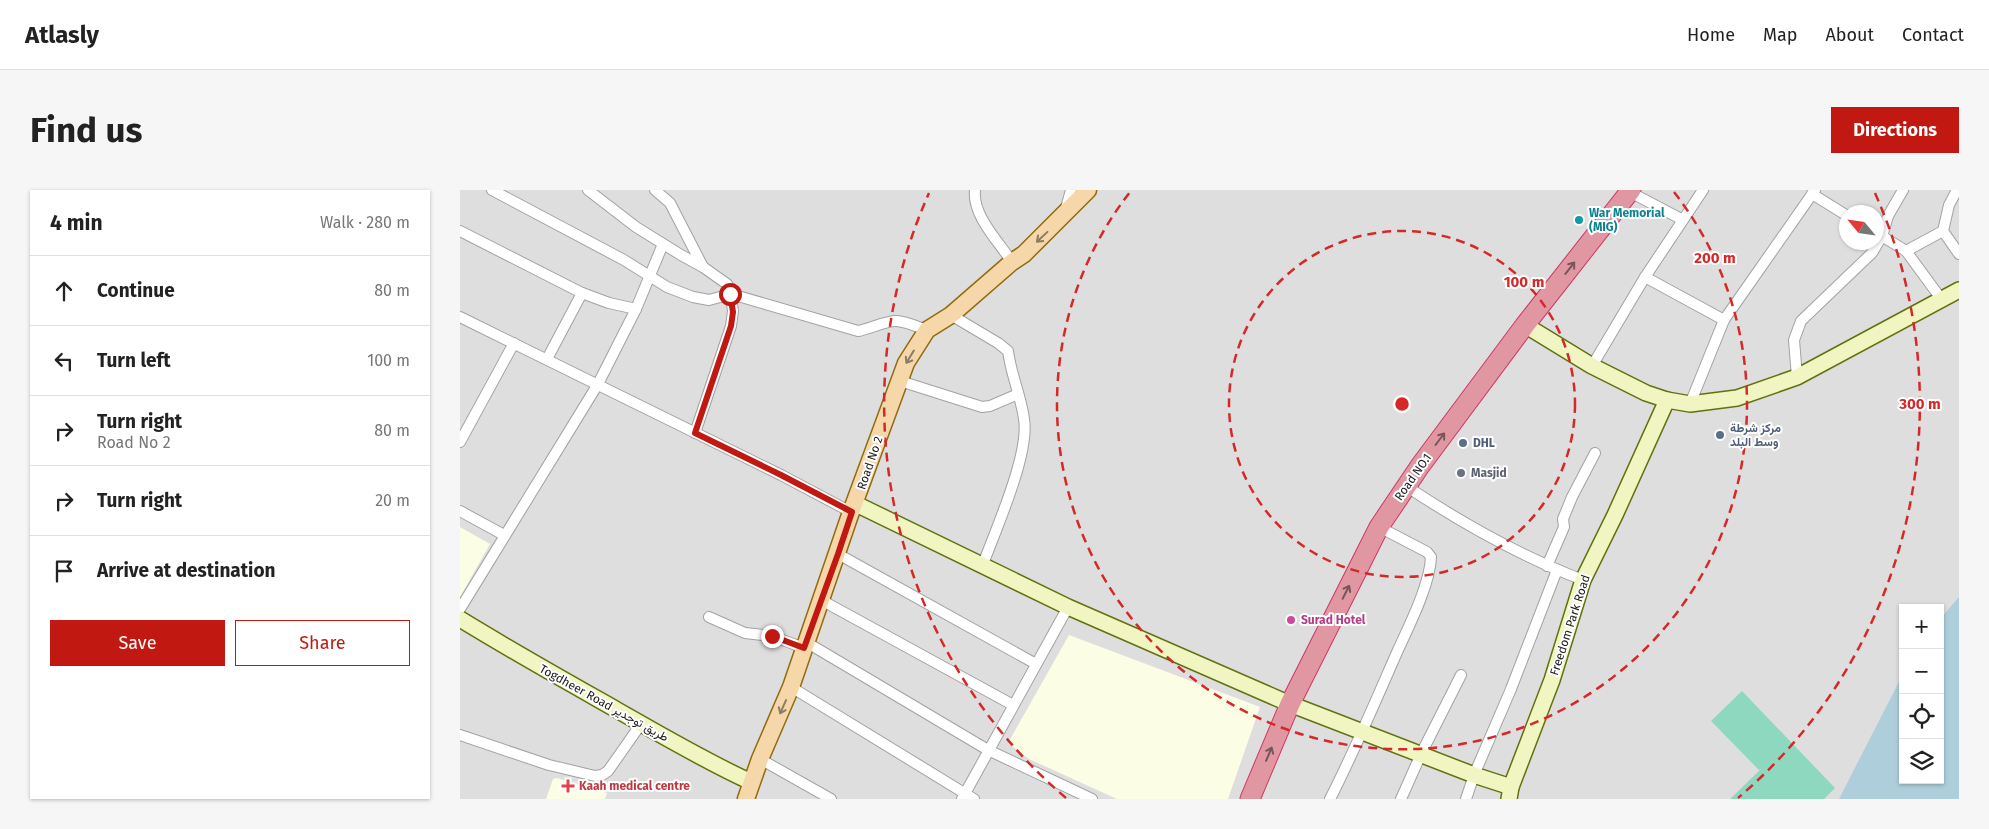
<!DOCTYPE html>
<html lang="en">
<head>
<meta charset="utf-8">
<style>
  :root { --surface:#fff; --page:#f6f6f6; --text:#222; --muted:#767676; --line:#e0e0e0; --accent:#c11911 }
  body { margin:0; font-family:"Fira Sans",Vazirmatn,sans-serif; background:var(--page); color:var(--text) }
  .controls { position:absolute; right:15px; bottom:15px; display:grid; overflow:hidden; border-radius:0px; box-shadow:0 1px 4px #0004 }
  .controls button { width:45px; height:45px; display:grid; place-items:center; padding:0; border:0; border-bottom:1px solid var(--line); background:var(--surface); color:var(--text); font:25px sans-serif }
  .compass { position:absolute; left:1379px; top:15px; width:45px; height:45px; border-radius:50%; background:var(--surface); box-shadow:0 1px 4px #0004; rotate:299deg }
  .stop { position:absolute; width:15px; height:15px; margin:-11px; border:4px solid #c11911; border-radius:50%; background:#fff }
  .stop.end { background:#c11911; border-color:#fff; box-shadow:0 1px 5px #0008 }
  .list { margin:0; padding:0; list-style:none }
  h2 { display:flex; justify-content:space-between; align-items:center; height:65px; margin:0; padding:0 20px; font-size:21px }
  h2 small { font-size:16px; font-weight:400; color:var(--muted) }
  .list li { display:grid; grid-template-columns:32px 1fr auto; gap:15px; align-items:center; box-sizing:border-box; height:70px; padding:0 20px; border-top:1px solid var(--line) }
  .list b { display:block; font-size:19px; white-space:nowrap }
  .list p { margin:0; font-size:16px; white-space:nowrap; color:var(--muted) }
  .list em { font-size:16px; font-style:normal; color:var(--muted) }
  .actions { display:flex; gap:10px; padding:15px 20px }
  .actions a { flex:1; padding:11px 0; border:1px solid var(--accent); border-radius:0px; text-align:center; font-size:18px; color:var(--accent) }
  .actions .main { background:var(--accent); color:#fff }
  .icon { flex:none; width:28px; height:28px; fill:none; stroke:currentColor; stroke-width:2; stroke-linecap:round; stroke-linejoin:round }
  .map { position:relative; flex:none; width:1499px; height:609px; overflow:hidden; border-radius:0px }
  header { display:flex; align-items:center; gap:30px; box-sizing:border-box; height:70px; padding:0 25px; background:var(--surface); border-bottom:1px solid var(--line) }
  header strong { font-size:24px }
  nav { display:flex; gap:28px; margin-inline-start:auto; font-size:18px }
  .intro { display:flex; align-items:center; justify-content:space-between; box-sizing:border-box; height:120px; padding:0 30px }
  h1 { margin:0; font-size:35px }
  .button { padding:12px 22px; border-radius:0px; background:var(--accent); color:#fff; font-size:18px; font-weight:700 }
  main { display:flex; gap:30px; padding:0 30px }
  aside { flex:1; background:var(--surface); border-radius:0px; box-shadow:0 1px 4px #0004 }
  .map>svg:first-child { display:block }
</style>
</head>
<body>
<header>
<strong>Atlasly</strong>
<nav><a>Home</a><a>Map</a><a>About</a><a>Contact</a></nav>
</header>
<div class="intro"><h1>Find us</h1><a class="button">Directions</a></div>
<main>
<aside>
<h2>4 min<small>Walk · 280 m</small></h2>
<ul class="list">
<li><svg class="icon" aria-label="ahead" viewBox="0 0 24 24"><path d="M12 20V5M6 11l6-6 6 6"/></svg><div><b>Continue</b></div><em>80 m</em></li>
<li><svg class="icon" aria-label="left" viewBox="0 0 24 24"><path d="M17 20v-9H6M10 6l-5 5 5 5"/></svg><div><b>Turn left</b></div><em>100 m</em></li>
<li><svg class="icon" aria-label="right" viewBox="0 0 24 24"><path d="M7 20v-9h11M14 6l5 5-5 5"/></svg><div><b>Turn right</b><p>Road No 2</p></div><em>80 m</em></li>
<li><svg class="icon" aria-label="right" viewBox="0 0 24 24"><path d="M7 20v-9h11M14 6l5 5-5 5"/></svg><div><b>Turn right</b></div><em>20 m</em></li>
<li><svg class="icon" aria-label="arrive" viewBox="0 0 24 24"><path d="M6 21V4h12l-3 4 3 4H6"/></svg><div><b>Arrive at destination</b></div></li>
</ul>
<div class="actions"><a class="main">Save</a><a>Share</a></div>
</aside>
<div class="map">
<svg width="1499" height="609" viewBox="0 0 1499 609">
  <rect width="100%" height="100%" fill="#f0eee8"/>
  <!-- residential -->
  <path fill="#dfdede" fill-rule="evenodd" d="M0 0H1499V609H0ZM1386 22H1416V52H1386ZM1443 418H1480V590H1443Z"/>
  <!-- education -->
  <g fill="#fcfde5">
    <path d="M0 337 30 354 0 407Z"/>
    <path d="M609 445 800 517 768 609H657L569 569 548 553Z"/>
    <path d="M97 588 147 603 145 609H86L93 589Z"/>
  </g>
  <!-- pitch -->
  <path fill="#8dd8bf" d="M1282 501 1375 598 1364 609H1270L1301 579 1299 580 1251 531Z"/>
  <!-- water -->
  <path fill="#adceda" d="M1499 407V609H1379L1443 484V590H1480V429Z"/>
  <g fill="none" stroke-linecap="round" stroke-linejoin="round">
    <defs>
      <g id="street">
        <path d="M32 0 164 70 207 97 233 107 249 110 271 104 398 141C410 139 427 130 437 131 447 132 458 137 467 140"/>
        <path d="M128 0 176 37 221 65 243 77 267 94 270 99 273 121 271 136 235 243"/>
        <path d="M195 0 210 13 243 77"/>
        <path d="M515 0C512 25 538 51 552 72"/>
        <path d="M1497 0 1489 15 1483 41 1499 64"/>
        <path d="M1170 2 1223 30"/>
        <path d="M1352 4 1386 25"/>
        <path d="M606 18 611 0"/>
        <path d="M0 41 122 103 149 113 176 119"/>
        <path d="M1417 43 1446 61 1482 110"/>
        <path d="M1446 61 1483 41"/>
        <path d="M1185 87 1264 130"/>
        <path d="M491 125 538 153 548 161C551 185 561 206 564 229 570 264 535 341 522 377"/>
        <path d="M0 127 321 285 391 322"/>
        <path d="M87 169 122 103"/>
        <path d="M1132 176 1185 87 1243 0"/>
        <path d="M1337 187 1334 150 1341 131 1412 63 1422 46 1428 26 1443 0"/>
        <path d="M440 191 522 217 530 216 558 204"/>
        <path d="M1230 214 1264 130 1355 0"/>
        <path d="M0 252 54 153"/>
        <path d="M946 296C1003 334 1060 366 1123 390"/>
        <path d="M0 321 44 345"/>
        <path d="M378 364 576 474"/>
        <path d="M1087 376 1104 337 1103 329 1112 307 1135 263"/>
        <path d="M361 410 553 515"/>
        <path d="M0 419 138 194 176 119 203 54"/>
        <path d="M249 427 285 443 312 446 344 458"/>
        <path d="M346 452 528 560 632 609"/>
        <path d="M331 497 514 609"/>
        <path d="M0 545 89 575 135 586 142 585 148 581 181 534"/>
        <path d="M300 569 371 609"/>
        <path d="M502 609 608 417"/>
        <path d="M870 609C895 560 916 510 938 460 950 434 970 394 971 367L967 362 919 337"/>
        <path d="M941 609 961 564 1001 485"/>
        <path d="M1006 609 1014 585 1051 499 1097 380"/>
      </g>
      <g id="secondary">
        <path d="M1065 135 1132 176 1186 203 1207 210 1230 214 1277 208 1337 187 1499 100"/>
        <path d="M396 314 608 417 830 514 1014 585 1051 597"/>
        <path d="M0 429C52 461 104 490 157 520 201 545 245 571 291 592"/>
        <path d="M1049 609 1051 597 1092 490 1123 390 1155 325 1207 210"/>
      </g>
      <path id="primary" d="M286 609 300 569 331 497 391 322 446 173 467 140 491 125 552 72 564 64 628 0"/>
      <path id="highway" d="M790 609 830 514 919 337 960 276 1065 135 1171 0"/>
    </defs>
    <!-- street casing -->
    <use href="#street" stroke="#a2a2a2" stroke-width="12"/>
    <!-- secondary casing -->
    <use href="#secondary" stroke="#62710f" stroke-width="18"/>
    <!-- primary casing -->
    <use href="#primary" stroke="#916b0d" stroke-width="19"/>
    <!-- highway casing -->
    <use href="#highway" stroke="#cd3763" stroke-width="21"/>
    <!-- street -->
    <use href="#street" stroke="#fff" stroke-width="10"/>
    <!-- secondary -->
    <use href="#secondary" stroke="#f0f5c2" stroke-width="15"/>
    <!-- primary -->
    <use href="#primary" stroke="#f5d7a9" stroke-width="16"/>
    <!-- highway -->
    <use href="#highway" stroke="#e097a2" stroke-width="19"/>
  </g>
  <!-- one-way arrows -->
  <defs><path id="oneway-shaft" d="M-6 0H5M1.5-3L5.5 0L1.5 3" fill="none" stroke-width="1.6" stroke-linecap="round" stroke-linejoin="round" transform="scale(1.25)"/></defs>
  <g stroke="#8b7c65">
    <use href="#oneway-shaft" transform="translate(582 47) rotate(137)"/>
    <use href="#oneway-shaft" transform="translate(450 167) rotate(121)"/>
    <use href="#oneway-shaft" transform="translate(323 517) rotate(114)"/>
  </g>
  <g stroke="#77565b">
    <use href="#oneway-shaft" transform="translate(1110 78) rotate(-52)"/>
    <use href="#oneway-shaft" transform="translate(980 249) rotate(-53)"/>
    <use href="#oneway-shaft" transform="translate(886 402) rotate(-63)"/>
    <use href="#oneway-shaft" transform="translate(809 564) rotate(-67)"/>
  </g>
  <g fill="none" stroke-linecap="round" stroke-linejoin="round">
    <!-- route -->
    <path stroke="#c11911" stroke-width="6" d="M270 104 273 122 271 136 235 243 321 285 392 322 378 364 344 458 312 446"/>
  </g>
  <!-- distance rings -->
  <g fill="none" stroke="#d62828" stroke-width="2.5" stroke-dasharray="9 6">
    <circle cx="942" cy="214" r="173"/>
    <path d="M1214 2A345 345 0 1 1 670 2"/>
    <path d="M606 608A518 518 0 0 1 469 3M1415 3A518 518 0 0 1 1278 608"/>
  </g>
  <!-- markers -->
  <circle fill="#0f9aa8" stroke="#fff" stroke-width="2" cx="1119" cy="30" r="5"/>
  <g fill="#5c6f8a" stroke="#fff" stroke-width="2">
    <circle cx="1260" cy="245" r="5"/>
    <circle cx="1003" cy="253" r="5"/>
  </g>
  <circle fill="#6b7280" stroke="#fff" stroke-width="2" cx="1001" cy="283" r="5"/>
  <circle fill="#d1479c" stroke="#fff" stroke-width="2" cx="831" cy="430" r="5"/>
  <path fill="#e0444e" stroke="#fff" stroke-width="2" d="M105.5 588.5h5v5h5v5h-5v5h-5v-5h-5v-5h5z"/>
  <g text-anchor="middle" stroke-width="4" stroke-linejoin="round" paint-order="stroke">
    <!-- culture labels -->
    <g font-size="12" font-weight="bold" fill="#0d838f" stroke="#fff" text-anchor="start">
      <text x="1129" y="27">War Memorial<tspan x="1129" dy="14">(MIG)</tspan></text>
    </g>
    <!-- service labels -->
    <g font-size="12" font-weight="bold" fill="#4e5e75" stroke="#fff" text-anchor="start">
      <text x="1270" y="242">مركز شرطة<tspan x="1270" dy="14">وسط البلد</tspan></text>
      <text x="1013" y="257">DHL</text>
    </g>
    <!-- street labels -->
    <g font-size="12" fill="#212121" stroke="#fff">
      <text transform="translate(410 273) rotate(-71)" y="4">Road No 2</text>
      <text transform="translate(953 287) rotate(-55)" y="4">Road NO.1</text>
      <text transform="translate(1110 435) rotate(-72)" y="4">Freedom Park Road</text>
      <text transform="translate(144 513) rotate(29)" y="4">Togdheer Road طريق توجدير</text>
    </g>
    <!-- worship labels -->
    <g font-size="12" font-weight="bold" fill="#5b616d" stroke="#fff" text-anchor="start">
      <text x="1011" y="287">Masjid</text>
    </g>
    <!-- hotel labels -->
    <g font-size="12" font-weight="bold" fill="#b23c85" stroke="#fff" text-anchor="start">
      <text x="841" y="434">Surad Hotel</text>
    </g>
    <!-- health labels -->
    <g font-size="12" font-weight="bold" fill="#be3a42" stroke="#fff" text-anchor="start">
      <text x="119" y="600">Kaah medical centre</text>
    </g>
  </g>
  <circle cx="942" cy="214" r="8" fill="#d62828" stroke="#fff" stroke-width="2.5"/>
  <g font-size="15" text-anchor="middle" font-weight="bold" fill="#d62828" stroke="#fff" stroke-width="4" stroke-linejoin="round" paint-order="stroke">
    <text x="1255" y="73">200 m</text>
    <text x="1064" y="97">100 m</text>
    <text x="1460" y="219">300 m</text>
  </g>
</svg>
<div class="controls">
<button>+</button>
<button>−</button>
<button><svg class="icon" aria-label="locate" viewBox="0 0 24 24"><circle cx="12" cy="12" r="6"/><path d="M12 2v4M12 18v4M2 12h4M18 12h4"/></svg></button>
<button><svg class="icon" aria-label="layers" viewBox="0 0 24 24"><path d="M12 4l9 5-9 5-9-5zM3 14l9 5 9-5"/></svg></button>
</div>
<svg class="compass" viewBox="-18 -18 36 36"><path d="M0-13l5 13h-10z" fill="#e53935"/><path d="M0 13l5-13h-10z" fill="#767676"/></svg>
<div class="stop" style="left:270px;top:104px"></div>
<div class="stop end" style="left:312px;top:446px"></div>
</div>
</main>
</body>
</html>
